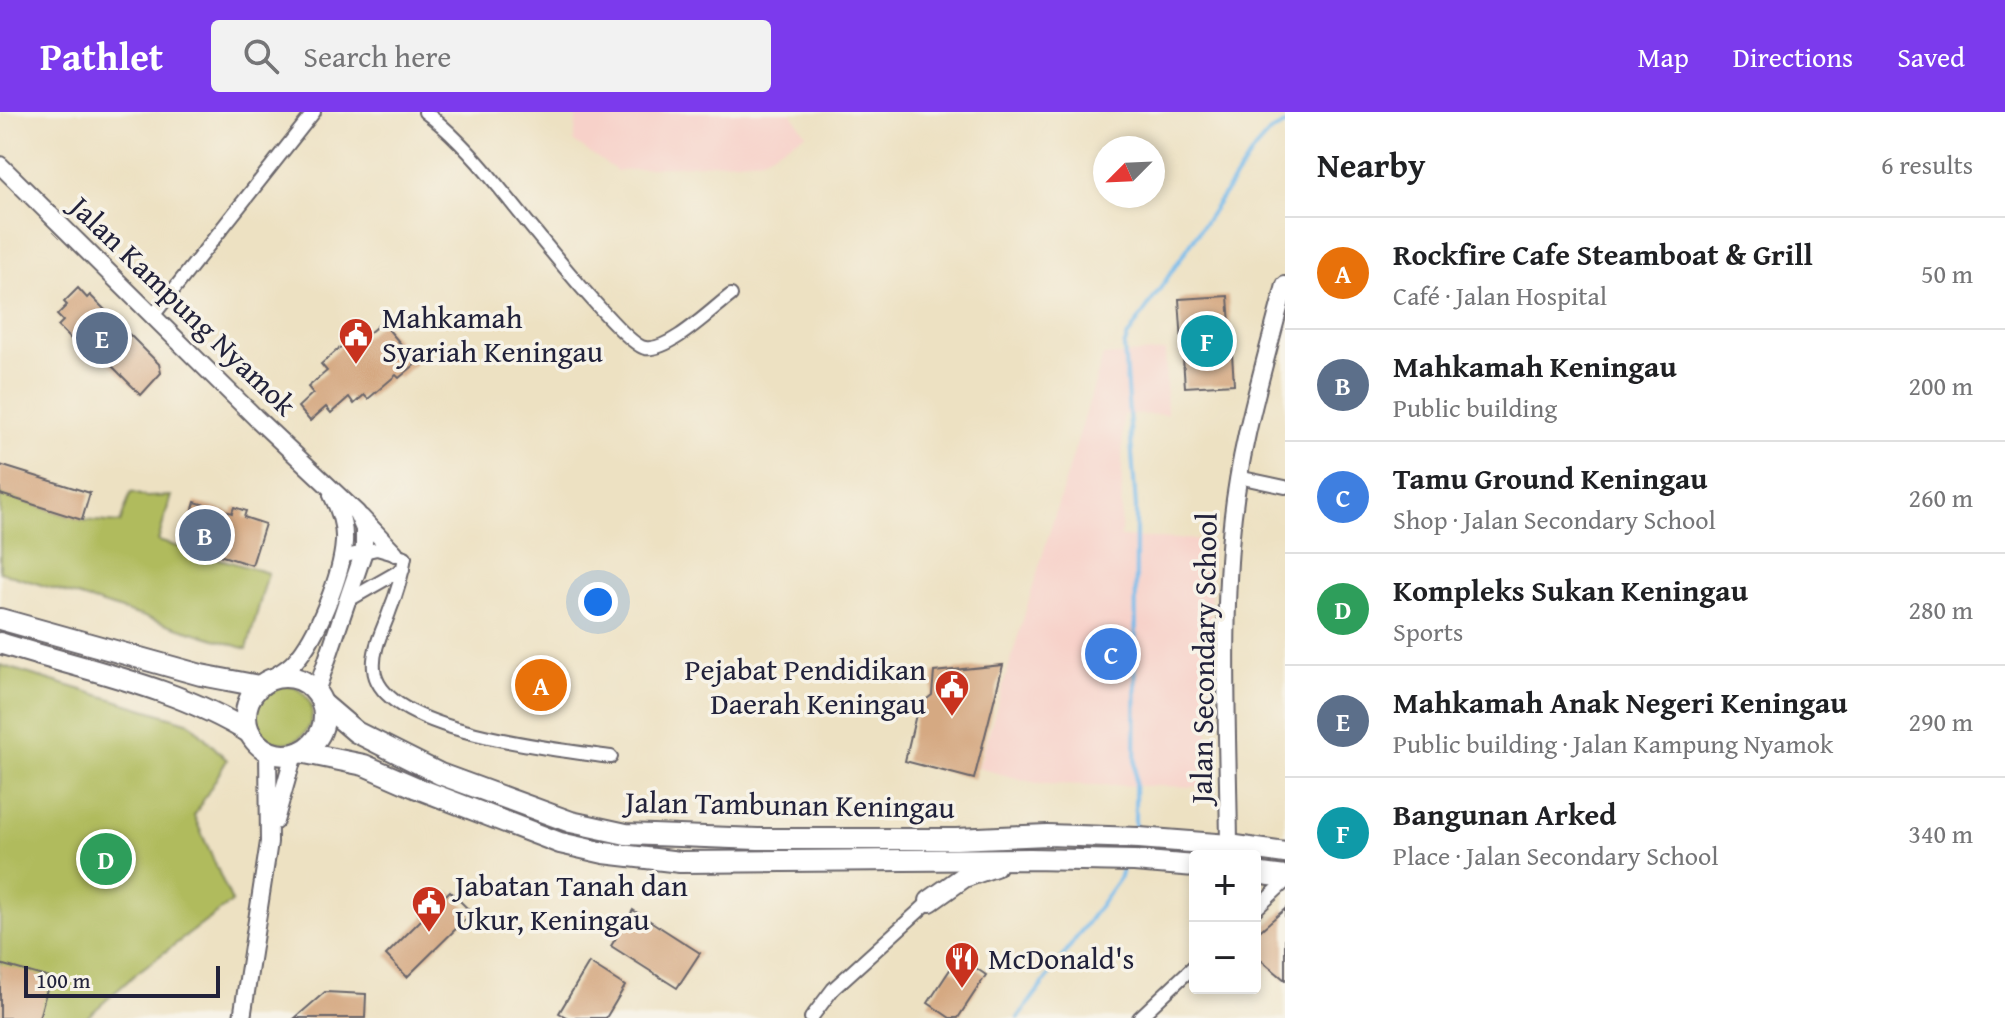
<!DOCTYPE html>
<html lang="en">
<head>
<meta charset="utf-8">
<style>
  :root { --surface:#fff; --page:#f2f2f2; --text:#202124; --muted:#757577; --line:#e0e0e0; --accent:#7c3aed }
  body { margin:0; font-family:"Gentium Book Plus",serif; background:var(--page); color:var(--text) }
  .controls { position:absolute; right:24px; bottom:24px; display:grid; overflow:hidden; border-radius:8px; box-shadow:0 4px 12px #0003 }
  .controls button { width:72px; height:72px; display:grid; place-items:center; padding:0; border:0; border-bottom:2px solid var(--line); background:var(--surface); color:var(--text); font:40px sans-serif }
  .compass { position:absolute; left:1093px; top:24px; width:72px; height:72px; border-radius:50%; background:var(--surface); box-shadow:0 4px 12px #0003; rotate:246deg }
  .scale { position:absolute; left:24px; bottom:20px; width:196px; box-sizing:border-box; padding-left:8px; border:4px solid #22223b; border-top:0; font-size:22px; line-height:28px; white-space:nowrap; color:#22223b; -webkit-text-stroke:6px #f7f3e8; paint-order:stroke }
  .you { position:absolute; left:598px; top:490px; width:28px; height:28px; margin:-20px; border:6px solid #fff; border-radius:50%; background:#1a73e8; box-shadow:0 0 0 12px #1a73e833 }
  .badge { display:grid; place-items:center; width:52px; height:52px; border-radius:50%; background:var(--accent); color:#fff; font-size:26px; font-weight:700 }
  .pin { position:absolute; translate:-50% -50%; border:4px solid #fff; box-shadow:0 2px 8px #0006 }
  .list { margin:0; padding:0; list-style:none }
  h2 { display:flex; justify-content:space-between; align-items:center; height:104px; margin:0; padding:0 32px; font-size:34px }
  h2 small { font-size:26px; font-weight:400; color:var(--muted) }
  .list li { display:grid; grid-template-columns:52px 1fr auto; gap:24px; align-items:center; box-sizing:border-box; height:112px; padding:0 32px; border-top:2px solid var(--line) }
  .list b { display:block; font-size:30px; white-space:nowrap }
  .list p { margin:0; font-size:26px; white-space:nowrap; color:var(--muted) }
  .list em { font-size:26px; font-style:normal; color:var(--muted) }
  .icon { flex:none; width:44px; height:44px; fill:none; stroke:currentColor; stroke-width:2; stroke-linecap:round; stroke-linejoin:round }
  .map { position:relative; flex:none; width:1285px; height:906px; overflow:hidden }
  header { display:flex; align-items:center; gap:48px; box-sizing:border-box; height:112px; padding:0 40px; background:var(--accent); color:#fff }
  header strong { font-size:38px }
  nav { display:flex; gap:44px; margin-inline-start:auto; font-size:28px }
  .search { width:560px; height:72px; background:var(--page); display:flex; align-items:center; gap:20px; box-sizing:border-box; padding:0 28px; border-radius:8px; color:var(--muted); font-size:30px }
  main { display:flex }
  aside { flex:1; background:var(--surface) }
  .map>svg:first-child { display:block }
</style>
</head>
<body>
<header>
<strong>Pathlet</strong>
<div class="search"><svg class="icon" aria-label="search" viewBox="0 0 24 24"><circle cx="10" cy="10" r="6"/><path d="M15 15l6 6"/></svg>Search here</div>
<nav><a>Map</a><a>Directions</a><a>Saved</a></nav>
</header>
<main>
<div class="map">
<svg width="1285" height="906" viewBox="0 0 1285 906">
  <rect width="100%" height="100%" fill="#f7f3e8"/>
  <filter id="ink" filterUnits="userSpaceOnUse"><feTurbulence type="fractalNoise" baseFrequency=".0125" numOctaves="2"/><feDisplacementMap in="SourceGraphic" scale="16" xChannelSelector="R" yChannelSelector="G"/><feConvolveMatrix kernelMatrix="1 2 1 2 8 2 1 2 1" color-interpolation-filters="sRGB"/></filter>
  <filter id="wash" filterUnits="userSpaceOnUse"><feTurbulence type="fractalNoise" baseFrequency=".006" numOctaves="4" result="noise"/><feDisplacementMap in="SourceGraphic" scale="32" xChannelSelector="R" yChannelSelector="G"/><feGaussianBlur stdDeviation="1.8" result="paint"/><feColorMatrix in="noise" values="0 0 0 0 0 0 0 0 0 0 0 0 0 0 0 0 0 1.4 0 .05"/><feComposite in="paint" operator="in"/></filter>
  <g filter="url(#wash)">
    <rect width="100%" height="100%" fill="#ede1c2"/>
    <!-- built -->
    <g fill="#f7d1c9">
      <path d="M577 0H791L806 22 761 47 617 59 574 30Z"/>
      <path d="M1165 239 1167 302 1123 303 1121 425 1212 428 1207 675 1039 672 978 656 1103 244Z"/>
    </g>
    <!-- green -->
    <g fill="#b0bb5d" stroke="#696e4c" stroke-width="2">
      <path d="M131 380 146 385 171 384 158 429 268 461 247 537 0 460V382L82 408 120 411Z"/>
      <path d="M0 553 190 611 227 648 194 704 232 790 138 860 86 906H0Z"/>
      <circle cx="283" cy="602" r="29"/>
    </g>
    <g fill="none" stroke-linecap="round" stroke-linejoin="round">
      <!-- stream -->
      <g stroke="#74baeb" stroke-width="4">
        <path d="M1135 719 1136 395 1124 235 1128 224 1254 38 1270 20 1285 13"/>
        <path d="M1018 906 1119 767 1123 754"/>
      </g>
    </g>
    <g id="blocks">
      <!-- building -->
      <g fill="#d5a982">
        <path d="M78 176 87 186 90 183 159 252 161 261 141 283 96 238 89 245 58 214 63 209 57 203 67 193 64 190Z"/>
        <path d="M1228 184 1234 272 1185 275 1179 187Z"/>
        <path d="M382 210 417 251 399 266 396 263 368 287 364 283 354 292 349 285 331 301 326 295 310 309 298 295 313 281 308 275 327 259 321 252 357 221 362 227Z"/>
        <path d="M0 353 90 381 82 408 0 382Z"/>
        <path d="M195 390 232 401 234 395 246 399 244 405 265 412 252 453 183 432Z"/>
        <path d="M535 546 540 554 549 549 559 566 550 571 559 592 546 600 522 555Z"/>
        <path d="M1003 553 974 667 905 649 918 594 932 583 934 560Z"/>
        <path d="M450 779 472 801 407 865 386 843Z"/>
        <path d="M1285 797V868L1255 843V823Z"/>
        <path d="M633 798 700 841 677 876 611 834Z"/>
        <path d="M967 850 986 863 958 906H950L928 891 951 856 959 862Z"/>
        <path d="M589 851 625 874 606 906H568L559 901Z"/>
        <path d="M0 852 50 866 39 906H0Z"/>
        <path d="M325 880 366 882 365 906H295Z"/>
      </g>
    </g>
  </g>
  <g filter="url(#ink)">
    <use href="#blocks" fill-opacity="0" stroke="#69656a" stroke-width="2"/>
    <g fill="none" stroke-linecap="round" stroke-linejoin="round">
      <defs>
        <g id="minor">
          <path d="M425 0C452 20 476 47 498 74 518 98 623 233 645 236 669 240 711 198 731 183"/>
          <path d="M152 205 314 0"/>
          <path d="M1238 365 1285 375"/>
          <path d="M341 445 377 437 405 445C402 463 397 481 390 498 384 516 372 537 374 557 379 620 561 638 611 645"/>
          <path d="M347 489 403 457"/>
          <path d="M1255 798 1285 770"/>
          <path d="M811 906 833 877 930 789"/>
          <path d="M1139 906 1195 853"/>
        </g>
        <g id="tertiary">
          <path d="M0 53 255 305 357 401 364 417V439L316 580"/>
          <path d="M361 405 395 441"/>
          <path d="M270 567C278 562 288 557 295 549 317 525 342 463 344 430 345 413 340 398 332 383"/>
          <path d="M275 709 294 642"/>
          <path d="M1229 733C1228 630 1222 525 1231 423 1238 338 1264 255 1285 173"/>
          <path d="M242 906 269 730 268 639"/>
        </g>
        <g id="primary">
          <path d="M0 507 201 563 259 574"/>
          <path d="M0 531C84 558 175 574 250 621"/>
          <circle cx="285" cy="604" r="39"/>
          <path d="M322 591 356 620 440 662 571 710 626 722 758 727H956L1047 723 1139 726 1229 733 1285 741"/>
          <path d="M300 640 364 653 417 676 560 731 604 741 680 750 1030 747 1134 749 1195 754"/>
          <path d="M1255 761 1285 765"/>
          <path d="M930 789 964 765 995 754"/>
        </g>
      </defs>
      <!-- minor casing -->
      <use href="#minor" stroke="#69656a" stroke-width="16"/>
      <!-- tertiary casing -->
      <use href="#tertiary" stroke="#69656a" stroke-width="20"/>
      <!-- primary casing -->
      <use href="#primary" stroke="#69656a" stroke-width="24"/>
      <!-- minor -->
      <use href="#minor" stroke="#fff" stroke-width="12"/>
      <!-- tertiary -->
      <use href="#tertiary" stroke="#fff" stroke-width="16"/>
      <!-- primary -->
      <use href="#primary" stroke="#fff" stroke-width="20"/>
    </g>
  </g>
  <!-- icons -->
  <defs>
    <symbol id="civic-pin" viewBox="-11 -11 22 30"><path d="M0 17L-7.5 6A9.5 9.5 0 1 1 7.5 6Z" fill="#c8321e" stroke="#f7f3e8"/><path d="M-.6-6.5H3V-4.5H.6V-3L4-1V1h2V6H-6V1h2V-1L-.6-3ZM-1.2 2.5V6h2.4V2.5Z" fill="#fff"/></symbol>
    <symbol id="restaurant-pin" viewBox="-11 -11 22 30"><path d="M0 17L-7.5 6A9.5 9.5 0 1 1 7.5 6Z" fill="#c8321e" stroke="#f7f3e8"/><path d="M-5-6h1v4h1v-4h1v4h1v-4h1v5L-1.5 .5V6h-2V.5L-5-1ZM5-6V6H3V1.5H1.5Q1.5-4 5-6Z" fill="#fff"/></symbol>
  </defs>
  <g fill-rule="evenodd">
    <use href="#civic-pin" x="336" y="203" width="40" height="54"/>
    <use href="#civic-pin" x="932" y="555" width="40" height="54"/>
    <use href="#civic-pin" x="409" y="771" width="40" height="54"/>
    <use href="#restaurant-pin" x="942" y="827" width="40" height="54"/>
  </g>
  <g text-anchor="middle" stroke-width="7" stroke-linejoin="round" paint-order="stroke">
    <!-- street labels -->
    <g font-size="30" fill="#22223b" stroke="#f7f3e8">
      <text transform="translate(183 194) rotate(44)" y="10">Jalan Kampung Nyamok</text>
      <text transform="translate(1204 546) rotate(-89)" y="10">Jalan Secondary School</text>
      <text transform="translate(790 693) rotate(1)" y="10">Jalan Tambunan Keningau</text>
    </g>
    <!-- poi labels -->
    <g font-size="30" fill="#22223b" stroke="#f7f3e8" text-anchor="start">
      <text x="382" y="216">Mahkamah<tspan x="382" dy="34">Syariah Keningau</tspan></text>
      <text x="926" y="568" text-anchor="end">Pejabat Pendidikan<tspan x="926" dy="34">Daerah Keningau</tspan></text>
      <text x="455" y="784">Jabatan Tanah dan<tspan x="455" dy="34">Ukur, Keningau</tspan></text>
      <text x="988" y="857">McDonald's</text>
    </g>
  </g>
</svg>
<div class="controls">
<button>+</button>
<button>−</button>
</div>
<svg class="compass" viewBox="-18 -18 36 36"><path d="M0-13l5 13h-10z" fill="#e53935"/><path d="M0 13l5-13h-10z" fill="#757577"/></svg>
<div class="scale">100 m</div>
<div class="you"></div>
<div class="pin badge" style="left:541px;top:573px;background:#e8710a">A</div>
<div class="pin badge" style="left:205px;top:423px;background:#5c6f8a">B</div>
<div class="pin badge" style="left:1111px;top:542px;background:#3f7fe0">C</div>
<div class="pin badge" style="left:106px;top:747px;background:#2e9e5b">D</div>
<div class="pin badge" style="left:102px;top:226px;background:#5c6f8a">E</div>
<div class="pin badge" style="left:1207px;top:229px;background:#0f9aa8">F</div>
</div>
<aside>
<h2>Nearby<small>6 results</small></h2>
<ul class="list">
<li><span class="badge" style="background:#e8710a">A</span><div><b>Rockfire Cafe Steamboat &amp; Grill</b><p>Café · Jalan Hospital</p></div><em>50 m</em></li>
<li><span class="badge" style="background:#5c6f8a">B</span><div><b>Mahkamah Keningau</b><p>Public building</p></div><em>200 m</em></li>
<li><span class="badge" style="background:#3f7fe0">C</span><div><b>Tamu Ground Keningau</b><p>Shop · Jalan Secondary School</p></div><em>260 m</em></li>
<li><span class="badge" style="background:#2e9e5b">D</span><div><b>Kompleks Sukan Keningau</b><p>Sports</p></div><em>280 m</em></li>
<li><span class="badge" style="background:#5c6f8a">E</span><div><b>Mahkamah Anak Negeri Keningau</b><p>Public building · Jalan Kampung Nyamok</p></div><em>290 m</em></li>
<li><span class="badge" style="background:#0f9aa8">F</span><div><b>Bangunan Arked</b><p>Place · Jalan Secondary School</p></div><em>340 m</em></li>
</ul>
</aside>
</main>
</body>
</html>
